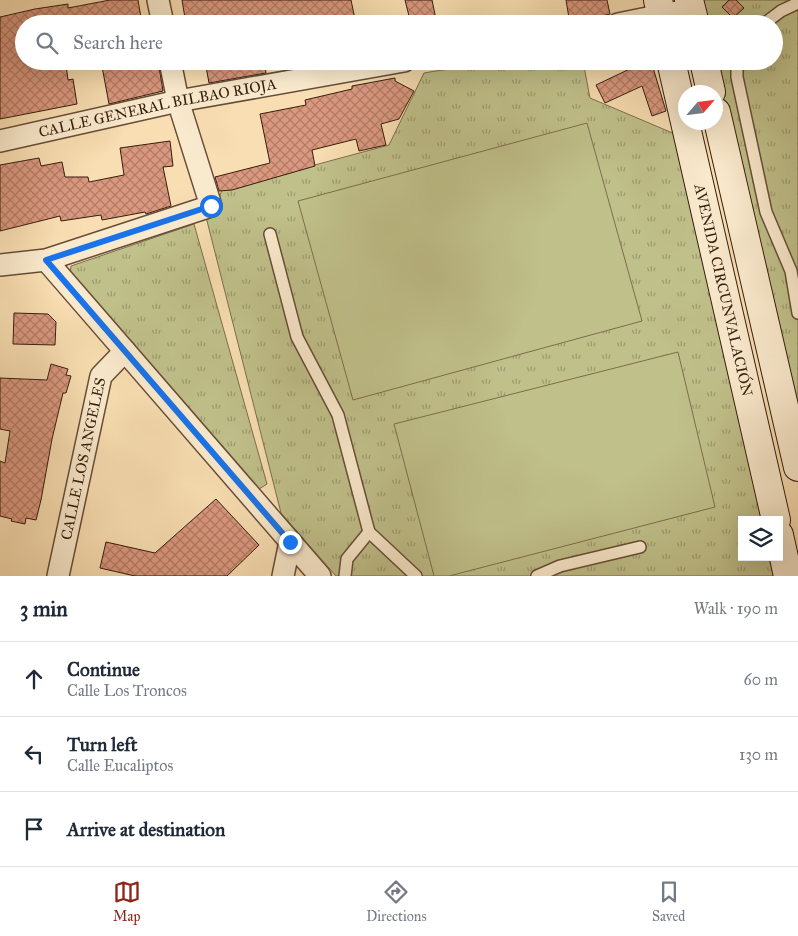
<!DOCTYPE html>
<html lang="en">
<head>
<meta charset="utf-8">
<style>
  :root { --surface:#fff; --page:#f2f2f3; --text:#1f2937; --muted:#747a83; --line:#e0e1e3; --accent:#8f2418 }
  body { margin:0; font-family:"IM FELL Great Primer",serif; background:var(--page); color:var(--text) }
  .controls { position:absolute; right:15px; bottom:15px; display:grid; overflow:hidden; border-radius:0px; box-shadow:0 5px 20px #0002 }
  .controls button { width:45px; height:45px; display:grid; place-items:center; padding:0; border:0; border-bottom:1px solid var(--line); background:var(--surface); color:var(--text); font:25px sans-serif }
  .compass { position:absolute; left:678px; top:85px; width:45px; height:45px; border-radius:50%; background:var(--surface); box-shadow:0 5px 20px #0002; rotate:62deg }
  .stop { position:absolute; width:15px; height:15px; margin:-11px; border:4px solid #1a73e8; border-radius:50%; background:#fff }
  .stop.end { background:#1a73e8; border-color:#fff; box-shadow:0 1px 5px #0008 }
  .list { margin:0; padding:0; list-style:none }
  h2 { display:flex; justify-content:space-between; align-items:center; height:65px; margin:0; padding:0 20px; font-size:21px }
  h2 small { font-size:16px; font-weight:400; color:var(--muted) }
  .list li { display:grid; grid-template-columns:32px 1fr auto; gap:15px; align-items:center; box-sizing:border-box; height:75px; padding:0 20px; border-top:1px solid var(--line) }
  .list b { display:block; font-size:19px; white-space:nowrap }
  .list p { margin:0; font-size:16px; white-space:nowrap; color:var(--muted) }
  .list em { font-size:16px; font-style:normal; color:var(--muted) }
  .icon { flex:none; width:28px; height:28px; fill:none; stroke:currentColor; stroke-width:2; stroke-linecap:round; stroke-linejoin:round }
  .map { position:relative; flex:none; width:798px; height:576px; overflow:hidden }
  .search { position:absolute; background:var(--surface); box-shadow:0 5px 20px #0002; left:15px; right:15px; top:15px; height:55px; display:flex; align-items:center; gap:12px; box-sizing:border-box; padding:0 18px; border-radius:28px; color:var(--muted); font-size:19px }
  .sheet { height:290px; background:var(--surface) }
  nav { display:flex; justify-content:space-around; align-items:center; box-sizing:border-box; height:70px; border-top:1px solid var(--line); background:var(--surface); font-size:14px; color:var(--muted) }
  nav a { display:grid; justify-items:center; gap:2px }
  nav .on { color:var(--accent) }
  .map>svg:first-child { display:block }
</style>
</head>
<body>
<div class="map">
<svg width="798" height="576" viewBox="0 0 798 576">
  <defs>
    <pattern id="park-tufts" width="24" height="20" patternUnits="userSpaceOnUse" patternTransform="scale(1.25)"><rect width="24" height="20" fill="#c0c08a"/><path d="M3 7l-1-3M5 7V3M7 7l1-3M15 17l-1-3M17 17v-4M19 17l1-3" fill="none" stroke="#9d9b6f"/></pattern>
    <pattern id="building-cross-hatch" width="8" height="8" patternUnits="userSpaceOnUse" patternTransform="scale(1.25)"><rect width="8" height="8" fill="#da987f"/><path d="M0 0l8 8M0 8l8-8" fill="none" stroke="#b27b66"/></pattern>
  </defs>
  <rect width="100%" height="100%" fill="#f8deb2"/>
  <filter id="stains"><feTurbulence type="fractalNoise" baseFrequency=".004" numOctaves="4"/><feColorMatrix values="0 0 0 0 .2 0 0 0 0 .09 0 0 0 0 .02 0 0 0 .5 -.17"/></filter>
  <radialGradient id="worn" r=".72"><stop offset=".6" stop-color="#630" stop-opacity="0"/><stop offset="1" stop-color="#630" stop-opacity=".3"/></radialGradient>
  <!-- park -->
  <g fill="url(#park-tufts)" stroke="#7c6e4c">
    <path d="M699 0H798V415L713 61H774V24H704Z"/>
    <path d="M494 61H583L590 98 675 134 765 520H742V557H774L778 576H336L281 513 206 217 214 212 222 190 389 145 424 73Z"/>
    <path d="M194 224 267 484 256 491 70 275 71 266Z"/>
  </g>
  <!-- garden -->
  <g fill="#c0c08a" stroke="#7c6e4c">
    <path d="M587 123 642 321 353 400 298 201Z"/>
    <path d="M678 352 715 507 449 576H434L394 424Z"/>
  </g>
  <!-- building -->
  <g fill="url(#building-cross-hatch)" stroke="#371d0e">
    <path d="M110 0H138L142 24H87L86 20 60 24H24V61H44L46 69 66 65 68 80 73 79 77 104 0 119V17L35 9 68 4V8Z"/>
    <path d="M182 0H351L356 24H186Z"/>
    <path d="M405 0H432L437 24H411Z"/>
    <path d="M566 0H607L610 14 570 24Z"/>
    <path d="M729 0H736L744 8 733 18 722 7Z"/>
    <path d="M101 61H158L163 91 109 104Z"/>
    <path d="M205 61H264L266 73 209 83Z"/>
    <path d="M634 61H651L666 111 652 116 642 86 605 103 596 85 636 66Z"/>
    <path d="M395 78V81L414 91 399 119 381 124 386 145 359 151 356 139 312 150 315 166 232 190 219 191 215 177 270 163 260 114 306 105 305 100 352 89V86Z"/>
    <path d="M170 141 173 166 163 167 171 206 146 214 145 212 102 220 101 215 61 221 60 216 0 231V165L39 158 41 166 62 162 65 177H88L89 182 124 175 120 148Z"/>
    <path d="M14 313 48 314 56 322 55 345 13 344Z"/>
    <path d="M51 364 68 369 66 375 71 376 66 393H63L52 439 41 500 36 520 26 518 25 524 11 521 12 519 0 516V461L5 463 10 431 0 429V378L47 380Z"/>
    <path d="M216 499 259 545 227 576H135L100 568 106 542 155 553Z"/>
  </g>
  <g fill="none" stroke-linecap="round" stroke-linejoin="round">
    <defs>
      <g id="service">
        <path d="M764 24 781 11 798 3"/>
        <path d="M737 61V77L766 212 791 271 798 313"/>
        <path d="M270 234 297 337 338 415 369 532 347 559 345 576"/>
        <path d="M369 532 416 576"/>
        <path d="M537 576 560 566 640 547"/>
      </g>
      <g id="minor">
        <path d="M158 0 163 24"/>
        <path d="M618 24 692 9"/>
        <path id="s1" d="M0 141 178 101 404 61"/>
        <path d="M46 260 320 576"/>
        <path d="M0 265 46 260 211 206 178 101 170 61"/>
        <path id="s2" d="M58 576 101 376 125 351"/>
        <path d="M283 576 290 542"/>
      </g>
      <g id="secondary">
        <path d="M658 0 663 24"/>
        <path d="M689 0 695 24"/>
        <path id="s3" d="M671 61 776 520"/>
        <path d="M704 61 711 92"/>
        <path d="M716 112 798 467"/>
        <path d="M779 535 788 576"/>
      </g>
    </defs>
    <!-- service casing -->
    <use href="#service" stroke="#674d37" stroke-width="14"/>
    <!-- minor casing -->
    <use href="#minor" stroke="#674d37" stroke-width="24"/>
    <!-- secondary casing -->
    <use href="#secondary" stroke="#371d0e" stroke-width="30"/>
    <!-- service -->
    <use href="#service" stroke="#faeacd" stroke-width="11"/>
    <!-- minor -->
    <use href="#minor" stroke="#faeacd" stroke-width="21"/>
    <!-- secondary -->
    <use href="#secondary" stroke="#faeacd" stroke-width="28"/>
  </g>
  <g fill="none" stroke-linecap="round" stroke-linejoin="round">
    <!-- route -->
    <path stroke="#1a73e8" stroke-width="6" d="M211 206 46 260 290 542"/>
  </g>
  <g text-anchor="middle" stroke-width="4" stroke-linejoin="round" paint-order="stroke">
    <!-- street labels -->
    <g font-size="15" fill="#371d0e" stroke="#faeacd">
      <text dy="5" stroke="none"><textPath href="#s1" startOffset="161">CALLE GENERAL BILBAO RIOJA</textPath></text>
      <text dy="5" stroke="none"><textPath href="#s3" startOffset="235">AVENIDA CIRCUNVALACIÓN</textPath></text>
      <text dy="5" stroke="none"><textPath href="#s2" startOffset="120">CALLE LOS ANGELES</textPath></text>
    </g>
  </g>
  <rect width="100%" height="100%" filter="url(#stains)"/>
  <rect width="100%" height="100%" fill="url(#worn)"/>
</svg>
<div class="controls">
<button><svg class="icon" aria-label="layers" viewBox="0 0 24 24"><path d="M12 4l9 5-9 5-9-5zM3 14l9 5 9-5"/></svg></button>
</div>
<svg class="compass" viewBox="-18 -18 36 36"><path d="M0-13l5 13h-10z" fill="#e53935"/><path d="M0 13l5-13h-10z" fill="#747a83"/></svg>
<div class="stop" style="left:211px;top:206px"></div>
<div class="stop end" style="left:290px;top:542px"></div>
<div class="search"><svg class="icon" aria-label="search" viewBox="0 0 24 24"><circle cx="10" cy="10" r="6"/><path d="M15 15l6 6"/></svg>Search here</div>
</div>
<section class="sheet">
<h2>3 min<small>Walk · 190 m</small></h2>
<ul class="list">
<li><svg class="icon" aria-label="ahead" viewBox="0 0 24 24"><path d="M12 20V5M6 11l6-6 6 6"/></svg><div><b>Continue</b><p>Calle Los Troncos</p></div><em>60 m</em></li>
<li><svg class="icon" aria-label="left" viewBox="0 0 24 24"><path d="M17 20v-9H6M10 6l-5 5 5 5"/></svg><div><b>Turn left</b><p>Calle Eucaliptos</p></div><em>130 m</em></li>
<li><svg class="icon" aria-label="arrive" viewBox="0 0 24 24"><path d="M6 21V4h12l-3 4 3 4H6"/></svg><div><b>Arrive at destination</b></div></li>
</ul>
</section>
<nav>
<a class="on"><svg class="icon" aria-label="map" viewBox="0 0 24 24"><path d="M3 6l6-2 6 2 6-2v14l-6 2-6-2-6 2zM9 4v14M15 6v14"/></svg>Map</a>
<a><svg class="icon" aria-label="directions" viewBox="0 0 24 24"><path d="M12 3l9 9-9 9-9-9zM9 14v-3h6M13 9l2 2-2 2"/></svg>Directions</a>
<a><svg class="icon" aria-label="saved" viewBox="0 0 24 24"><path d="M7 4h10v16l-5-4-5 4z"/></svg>Saved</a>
</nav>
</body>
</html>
